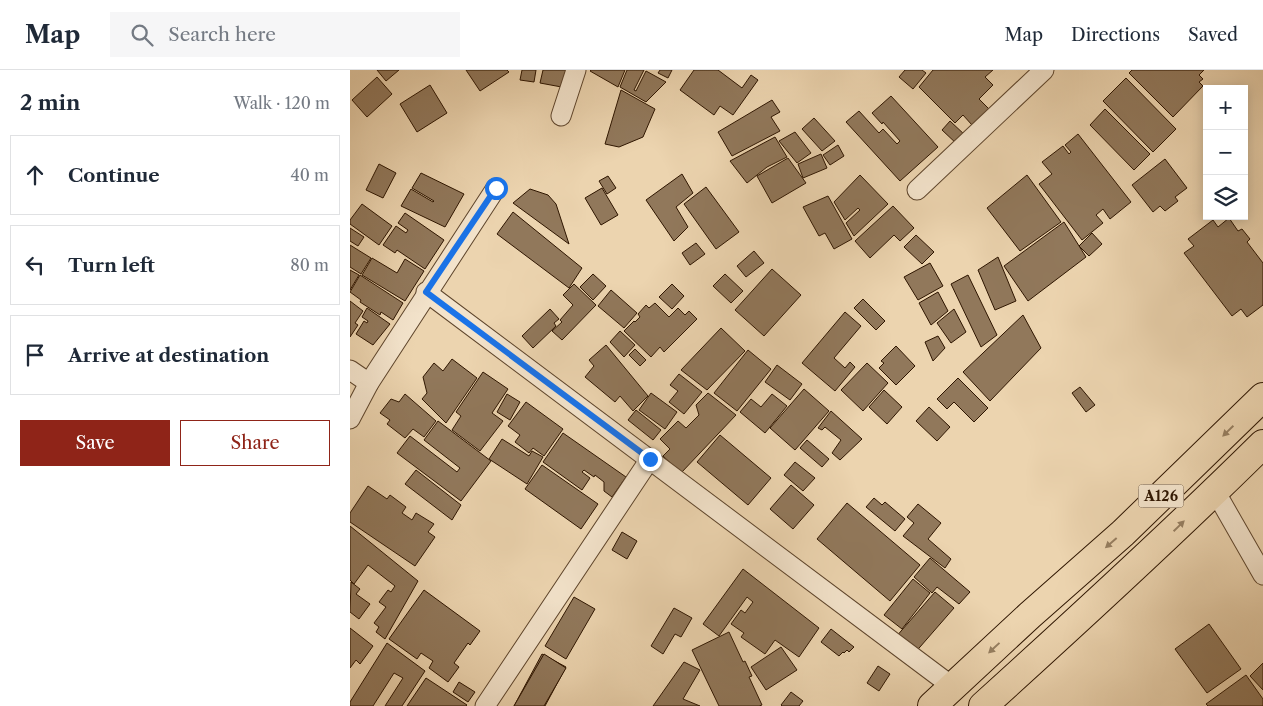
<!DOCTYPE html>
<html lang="en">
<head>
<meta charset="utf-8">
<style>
  :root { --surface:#fff; --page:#f6f6f7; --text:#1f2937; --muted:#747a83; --line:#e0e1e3; --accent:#8f2418 }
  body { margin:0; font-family:"Libre Caslon Text",serif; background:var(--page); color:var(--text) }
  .controls { position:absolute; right:15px; top:15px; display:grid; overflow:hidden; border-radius:0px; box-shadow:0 2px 12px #0003 }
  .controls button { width:45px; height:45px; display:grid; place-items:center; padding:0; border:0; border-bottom:1px solid var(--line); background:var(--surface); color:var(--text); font:25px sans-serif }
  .stop { position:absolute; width:15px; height:15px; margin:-11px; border:4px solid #1a73e8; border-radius:50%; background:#fff }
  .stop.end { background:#1a73e8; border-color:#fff; box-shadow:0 1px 5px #0008 }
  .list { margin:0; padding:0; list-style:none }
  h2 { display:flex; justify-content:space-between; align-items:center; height:65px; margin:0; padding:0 20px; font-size:21px }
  h2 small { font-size:16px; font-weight:400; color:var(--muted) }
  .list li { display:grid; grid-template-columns:32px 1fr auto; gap:15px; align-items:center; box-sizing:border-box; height:80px; margin:0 10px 10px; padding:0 10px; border:1px solid var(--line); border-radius:0px }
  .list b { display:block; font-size:19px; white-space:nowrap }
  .list em { font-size:16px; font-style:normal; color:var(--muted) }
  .actions { display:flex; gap:10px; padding:15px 20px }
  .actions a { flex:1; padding:11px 0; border:1px solid var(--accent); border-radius:0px; text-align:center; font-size:18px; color:var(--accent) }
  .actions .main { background:var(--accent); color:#fff }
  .icon { flex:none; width:28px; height:28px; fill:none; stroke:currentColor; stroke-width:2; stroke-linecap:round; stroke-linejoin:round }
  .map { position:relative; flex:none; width:913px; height:636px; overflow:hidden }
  header { display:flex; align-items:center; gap:30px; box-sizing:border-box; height:70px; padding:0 25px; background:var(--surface); border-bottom:1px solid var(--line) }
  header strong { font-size:24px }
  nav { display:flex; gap:28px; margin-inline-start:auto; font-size:18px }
  .search { width:350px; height:45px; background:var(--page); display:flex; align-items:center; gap:12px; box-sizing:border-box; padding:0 18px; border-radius:0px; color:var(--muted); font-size:19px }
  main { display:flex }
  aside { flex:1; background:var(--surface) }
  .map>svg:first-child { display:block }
</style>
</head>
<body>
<header>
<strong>Map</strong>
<div class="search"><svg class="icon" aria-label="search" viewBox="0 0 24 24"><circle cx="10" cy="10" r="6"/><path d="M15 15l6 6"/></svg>Search here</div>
<nav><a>Map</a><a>Directions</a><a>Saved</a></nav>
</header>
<main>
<aside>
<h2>2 min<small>Walk · 120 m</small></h2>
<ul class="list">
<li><svg class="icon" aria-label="ahead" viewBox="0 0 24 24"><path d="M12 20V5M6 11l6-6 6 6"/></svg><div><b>Continue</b></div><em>40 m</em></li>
<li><svg class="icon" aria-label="left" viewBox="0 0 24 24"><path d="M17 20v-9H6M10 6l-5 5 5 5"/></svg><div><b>Turn left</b></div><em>80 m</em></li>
<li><svg class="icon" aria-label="arrive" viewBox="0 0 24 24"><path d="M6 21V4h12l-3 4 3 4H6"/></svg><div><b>Arrive at destination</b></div></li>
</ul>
<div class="actions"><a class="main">Save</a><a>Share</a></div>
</aside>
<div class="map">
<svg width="913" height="636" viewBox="0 0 913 636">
  <rect width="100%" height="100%" fill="#ecd4af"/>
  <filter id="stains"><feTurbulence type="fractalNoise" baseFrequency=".004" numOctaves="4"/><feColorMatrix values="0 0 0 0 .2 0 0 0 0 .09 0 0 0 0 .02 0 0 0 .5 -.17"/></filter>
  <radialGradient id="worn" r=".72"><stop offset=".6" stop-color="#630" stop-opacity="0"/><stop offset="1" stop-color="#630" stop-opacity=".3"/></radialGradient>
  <!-- building -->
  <g fill="#91785b" stroke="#2e1500">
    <path d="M27 0H49L36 11Z"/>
    <path d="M116 0H157L159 2 130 21Z"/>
    <path d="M172 0H186L184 12 170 10Z"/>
    <path d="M193 0H221L217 18 190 13Z"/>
    <path d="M241 0H275L268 17 240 1Z"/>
    <path d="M277 0H294L284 20 286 21 296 1 316 12 296 32 270 17Z"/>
    <path d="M310 0H322L318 8 308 3Z"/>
    <path d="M344 0H368L392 18 401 5 408 10 383 45 370 36 364 45 330 20Z"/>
    <path d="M555 0H572L576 3 563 19 549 7Z"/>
    <path d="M583 0H643L635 7 643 15 629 29 639 39 622 55 613 45 605 53 569 17Z"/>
    <path d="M782 0H854L849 5 853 9 849 12 853 16 823 47 779 3Z"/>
    <path d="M27 7 42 24 17 47 2 30Z"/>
    <path d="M776 8 826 59 803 82 753 31Z"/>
    <path d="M80 15 97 43 67 62 50 34Z"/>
    <path d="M271 20 305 39 293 67 269 77 255 74Z"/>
    <path d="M541 26 588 77 550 111 496 52 509 41 529 63 533 59 547 74 550 71 533 52 532 54 522 43Z"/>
    <path d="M422 30 430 42 421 47 430 61 382 86 368 62Z"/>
    <path d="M755 39 800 84 784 100 740 55Z"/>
    <path d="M464 48 485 71 472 81 452 59Z"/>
    <path d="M600 51 616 66 608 75 592 60Z"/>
    <path d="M445 62 461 83 447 93 429 71Z"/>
    <path d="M728 64 781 132 760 149 753 139 746 145 753 153 732 170 689 114 702 104 692 92 713 76 719 84 721 82 715 75Z"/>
    <path d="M425 67 437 87 417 97 397 113 380 91Z"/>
    <path d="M488 75 494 86 480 95 473 85Z"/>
    <path d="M471 84 477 98 453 108 448 94Z"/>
    <path d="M438 88 456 113 422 133 407 106Z"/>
    <path d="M815 89 837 118 825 127 828 131 815 141 810 136 803 142 782 115Z"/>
    <path d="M29 94 46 103 33 128 16 120Z"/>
    <path d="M71 103 114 124 95 157 51 136 61 119 83 132 84 131 62 118Z"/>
    <path d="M332 104 343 123 326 137 338 157 324 171 296 130Z"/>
    <path d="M510 105 538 134 504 166 496 153 510 140 508 138 495 150 484 132Z"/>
    <path d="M677 105 711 152 670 181 637 138Z"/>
    <path d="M258 106 266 118 257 124 249 111Z"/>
    <path d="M356 117 389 162 366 179 334 134Z"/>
    <path d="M252 118 268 145 251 155 235 128Z"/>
    <path d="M180 119 198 125 206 134 219 174 163 133Z"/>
    <path d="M478 126 502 169 484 179 475 163 469 166 453 137Z"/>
    <path d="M12 134 42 156 29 175 0 154V150Z"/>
    <path d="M543 136 564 158 550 171 544 165 520 188 505 171Z"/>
    <path d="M163 142 232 198 219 218 147 164Z"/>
    <path d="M55 143 94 170 75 199 47 180 45 183 33 175 46 156 56 163 58 160 48 153Z"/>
    <path d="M879 148 888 161 892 159 900 169 897 172 913 193V235L897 247 891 239 882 246 834 183 844 176 838 169 863 150 868 157Z"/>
    <path d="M714 152 736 187 678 231 654 196Z"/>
    <path d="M0 158 14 167 8 176 0 171Z"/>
    <path d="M742 163 752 174 739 186 729 176Z"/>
    <path d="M566 165 584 182 572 194 554 177Z"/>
    <path d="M346 173 355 184 340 195 332 183Z"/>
    <path d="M0 175 21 188 11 204 0 197Z"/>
    <path d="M404 181 414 193 396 207 387 196Z"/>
    <path d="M648 187 666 231 645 240 628 200Z"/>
    <path d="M22 188 47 203 55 189 74 201 55 231 12 205Z"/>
    <path d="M580 193 593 216 568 230 554 207Z"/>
    <path d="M422 199 451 225 414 266 385 240Z"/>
    <path d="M0 200 9 205 0 220Z"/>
    <path d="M243 204 256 216 243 230 230 217Z"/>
    <path d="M375 204 393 221 381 233 363 216Z"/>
    <path d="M10 205 53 233 43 250 31 242 30 245 10 232 11 230 0 222Z"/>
    <path d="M618 205 647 265 631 277 601 214Z"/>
    <path d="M224 214 246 235 212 270 202 261 212 252 210 250 223 235 213 225Z"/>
    <path d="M322 214 334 226 322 239 309 227Z"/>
    <path d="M261 220 287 243 274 258 248 236Z"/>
    <path d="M588 222 598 241 581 255 569 233Z"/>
    <path d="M513 229 535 251 526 260 504 238Z"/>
    <path d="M0 231 13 241 5 253 8 255 0 267Z"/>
    <path d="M305 233 319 247 328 238 335 245 339 241 347 249 314 282 310 277 301 287 274 261 284 251 285 252 290 247 288 244 296 235 299 238Z"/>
    <path d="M17 238 40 254 23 275 6 264 14 251 17 253 18 251 12 247Z"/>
    <path d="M200 239 209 249 204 253 206 256 183 278 172 266Z"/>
    <path d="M604 239 616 262 601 273 587 253Z"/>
    <path d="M495 242 511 256 484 288 495 298 500 292 505 297 485 321 452 293Z"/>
    <path d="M673 245 691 278 640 331 613 302Z"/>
    <path d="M371 258 395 281 357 320 331 300Z"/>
    <path d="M270 261 285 275 274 287 260 272Z"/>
    <path d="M588 266 595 278 583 291 575 272Z"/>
    <path d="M256 275 298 326 283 341 270 326 265 332 235 307 244 296 239 290Z"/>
    <path d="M546 276 565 296 546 315 529 298 534 293 531 291Z"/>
    <path d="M285 279 296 290 290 296 279 285Z"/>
    <path d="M398 280 421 299 387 341 364 323Z"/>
    <path d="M102 289 127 308 96 353 72 329 77 323 73 307 84 293 93 301Z"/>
    <path d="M517 293 538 313 513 341 491 320Z"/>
    <path d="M427 295 452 314 440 330 415 312Z"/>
    <path d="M133 302 158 319 142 343 153 351 130 381 102 360 111 346 106 342Z"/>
    <path d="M329 304 352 322 334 344 319 332 328 321 320 315Z"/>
    <path d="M608 308 638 338 624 352 604 332 597 339 587 329Z"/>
    <path d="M730 317 745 335 736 342 722 323Z"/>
    <path d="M454 319 479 341 445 380 420 358Z"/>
    <path d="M534 320 552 337 537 354 519 337Z"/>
    <path d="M301 323 327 342 315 359 289 340Z"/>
    <path d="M358 323 386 345 331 403 313 386 320 379 310 369 328 351 336 358 349 345 346 335Z"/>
    <path d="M55 324 86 351 74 367 63 359 55 368 37 354 40 350 30 343 41 329 49 332Z"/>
    <path d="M157 324 170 332 160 350 147 342Z"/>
    <path d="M422 324 437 336 415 363 390 342 401 329 411 337Z"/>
    <path d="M176 332 213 359 194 386 183 378 179 383 165 372 170 365 158 356Z"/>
    <path d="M579 337 600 357 587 371 566 351Z"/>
    <path d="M286 340 311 360 303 370 278 350Z"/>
    <path d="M481 341 512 369 490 390 482 383 491 370 475 357 472 360 468 358Z"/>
    <path d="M88 351 141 391 111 431 47 383 60 366 107 402 110 398 74 370Z"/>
    <path d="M213 363 276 407 262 427 254 421V412L245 405 244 407 234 400 232 402 240 408 232 420 193 392Z"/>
    <path d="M370 365 421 408 398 435 347 392Z"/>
    <path d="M152 369 179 386 182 381 193 387 177 414 139 389Z"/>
    <path d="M457 370 479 389 472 397 450 378Z"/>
    <path d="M445 392 465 408 453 421 434 405Z"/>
    <path d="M192 395 248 434 231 459 175 419Z"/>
    <path d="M66 400 111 435 102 450 55 414Z"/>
    <path d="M441 415 464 435 443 459 420 439Z"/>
    <path d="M18 416 37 429 40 425 56 437 52 443 62 450 66 443 84 454 78 462 85 467 65 496 0 452V443Z"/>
    <path d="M524 428 532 435 535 432 555 449 545 461 516 437Z"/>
    <path d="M497 433 570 495 540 531 467 469Z"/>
    <path d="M568 434 591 453 578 469 601 489 595 498 553 466 564 453 557 447Z"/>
    <path d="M0 456 68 511 35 569 26 562 29 557 24 553 36 537 29 532 38 520 41 522 45 516 18 495 4 514 0 510Z"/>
    <path d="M272 462 287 471 277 489 262 480Z"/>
    <path d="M580 488 620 522 609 534 587 517 582 523 564 507Z"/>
    <path d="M393 499 469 558 449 587 425 570 415 584 391 567 394 563 381 554 391 540 395 543 403 532 397 527 369 566 353 554Z"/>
    <path d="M563 509 580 523 552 559 534 545Z"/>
    <path d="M1 512 10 519 6 524 20 534 9 549 0 542Z"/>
    <path d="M74 520 130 561 120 575 118 573 104 593 109 597 98 612 79 598 83 591 71 583 67 589 39 569Z"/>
    <path d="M585 522 604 538 563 585 545 568Z"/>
    <path d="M224 527 245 539 216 589 195 576Z"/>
    <path d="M324 538 342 548 331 567 325 564 313 584 301 576Z"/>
    <path d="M859 554 891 599 857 623 825 579Z"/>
    <path d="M0 558 23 576 10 594 6 590 0 598Z"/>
    <path d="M481 559 504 577 499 582 497 580 494 583 493 582 489 586 471 572Z"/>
    <path d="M379 562 393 592 395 591 402 606 399 607 412 635 409 636H369L342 580Z"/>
    <path d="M37 573 75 601 52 636H35L53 608 44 603 23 636H0V632Z"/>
    <path d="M431 577 447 600 416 620 401 597Z"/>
    <path d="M192 584 216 597 195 636H164Z"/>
    <path d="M194 584 216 598 194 636H164Z"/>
    <path d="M334 592 350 600 333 629 350 636H303Z"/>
    <path d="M913 593V620L900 606Z"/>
    <path d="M528 596 540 604 529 621 517 613Z"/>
    <path d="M896 605 913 629V636H858L856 634Z"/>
    <path d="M76 608 117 635 116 636H57Z"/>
    <path d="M109 612 125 622 118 632 103 622Z"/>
    <path d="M441 622 453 631 449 636H432L431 635Z"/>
  </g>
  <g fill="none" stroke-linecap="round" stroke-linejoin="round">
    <defs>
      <g id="minor">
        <path d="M211 46 226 0"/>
        <path d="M567 120 694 0"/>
        <path d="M76 222 603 617"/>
        <path d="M0 300 19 313"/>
        <path d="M0 349 19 313 146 118"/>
        <path d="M865 421 913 505"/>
        <path d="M135 636 300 389"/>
      </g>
      <g id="trunk">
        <path d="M582 636 680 545 773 463 913 327"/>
        <path d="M633 636C728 550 822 464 913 374"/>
      </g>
    </defs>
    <!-- minor casing -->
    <use href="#minor" stroke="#5e452c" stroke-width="21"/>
    <!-- trunk casing -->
    <use href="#trunk" stroke="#2e1500" stroke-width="30"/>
    <!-- minor -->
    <use href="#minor" stroke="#f3e3cb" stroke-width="19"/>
    <!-- trunk -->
    <use href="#trunk" stroke="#ecd4af" stroke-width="28"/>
  </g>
  <!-- one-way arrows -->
  <defs><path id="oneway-solid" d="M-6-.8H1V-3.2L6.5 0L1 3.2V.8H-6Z" transform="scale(1.25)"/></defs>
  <g fill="#967e60">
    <use href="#oneway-solid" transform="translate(878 361) rotate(136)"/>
    <use href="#oneway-solid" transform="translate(829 456) rotate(-44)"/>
    <use href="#oneway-solid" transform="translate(761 473) rotate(139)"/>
    <use href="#oneway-solid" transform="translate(644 578) rotate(137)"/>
  </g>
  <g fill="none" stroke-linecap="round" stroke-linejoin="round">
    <!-- route -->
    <path stroke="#1a73e8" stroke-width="6" d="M146 118 76 222 300 389"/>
  </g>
  <g text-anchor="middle" stroke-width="4.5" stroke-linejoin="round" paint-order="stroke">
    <!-- shield labels -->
    <rect fill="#f3e3cb" stroke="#69533d" stroke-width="1" x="788.5" y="414.5" width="45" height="23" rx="4"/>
    <g font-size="14" font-weight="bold" fill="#2e1500">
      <text x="811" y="431">A126</text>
    </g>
  </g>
  <rect width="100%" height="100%" filter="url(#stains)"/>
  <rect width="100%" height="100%" fill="url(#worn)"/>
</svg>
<div class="controls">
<button>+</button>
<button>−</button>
<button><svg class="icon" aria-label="layers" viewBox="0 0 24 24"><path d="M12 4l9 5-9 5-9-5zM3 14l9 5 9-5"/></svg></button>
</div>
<div class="stop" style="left:146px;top:118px"></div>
<div class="stop end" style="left:300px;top:389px"></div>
</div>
</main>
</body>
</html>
